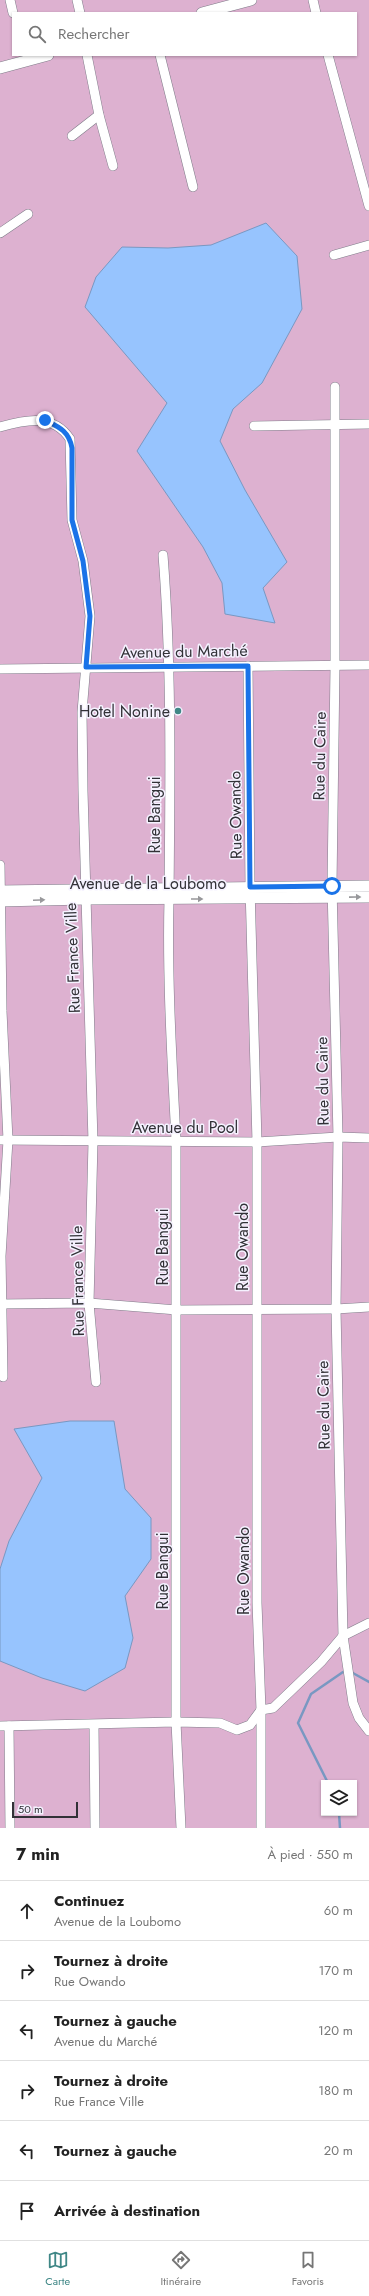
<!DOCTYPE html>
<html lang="fr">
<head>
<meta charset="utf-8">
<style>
  :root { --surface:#fff; --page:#f6f6f6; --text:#222; --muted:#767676; --line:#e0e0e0; --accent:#3f8786 }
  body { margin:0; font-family:Jost,sans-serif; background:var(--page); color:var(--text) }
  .controls { position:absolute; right:12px; bottom:12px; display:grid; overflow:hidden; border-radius:0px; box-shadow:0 1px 3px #0004 }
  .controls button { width:36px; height:36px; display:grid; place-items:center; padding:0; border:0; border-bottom:1px solid var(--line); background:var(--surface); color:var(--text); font:20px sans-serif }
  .scale { position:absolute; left:12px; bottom:10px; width:66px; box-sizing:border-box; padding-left:4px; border:2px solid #323137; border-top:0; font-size:11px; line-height:14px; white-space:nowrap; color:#323137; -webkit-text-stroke:3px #f5f2ff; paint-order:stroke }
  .stop { position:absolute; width:12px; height:12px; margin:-9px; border:3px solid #1a73e8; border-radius:50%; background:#fff }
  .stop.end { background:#1a73e8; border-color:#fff; box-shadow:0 1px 4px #0008 }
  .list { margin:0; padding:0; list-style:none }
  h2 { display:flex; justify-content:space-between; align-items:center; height:52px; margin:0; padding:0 16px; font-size:17px }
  h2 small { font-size:13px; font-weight:400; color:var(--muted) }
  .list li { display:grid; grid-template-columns:26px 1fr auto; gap:12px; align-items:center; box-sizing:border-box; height:60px; padding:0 16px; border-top:1px solid var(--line) }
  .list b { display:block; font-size:15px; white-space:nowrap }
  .list p { margin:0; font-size:13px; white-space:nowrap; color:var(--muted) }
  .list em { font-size:13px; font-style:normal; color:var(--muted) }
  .icon { flex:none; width:22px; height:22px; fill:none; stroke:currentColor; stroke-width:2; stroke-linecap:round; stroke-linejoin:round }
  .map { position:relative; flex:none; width:369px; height:1828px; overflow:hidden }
  .search { position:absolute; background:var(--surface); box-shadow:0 1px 3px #0004; left:12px; right:12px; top:12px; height:44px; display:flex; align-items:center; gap:10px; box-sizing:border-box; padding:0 14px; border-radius:0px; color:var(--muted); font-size:15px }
  .sheet { height:412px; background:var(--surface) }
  nav { display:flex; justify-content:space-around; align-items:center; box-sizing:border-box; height:56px; border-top:1px solid var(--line); background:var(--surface); font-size:11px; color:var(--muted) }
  nav a { display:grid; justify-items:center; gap:2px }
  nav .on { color:var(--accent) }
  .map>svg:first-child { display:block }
</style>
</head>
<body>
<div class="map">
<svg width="369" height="1828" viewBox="0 0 369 1828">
  <rect width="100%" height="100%" fill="#f5f2ff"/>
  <!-- green -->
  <path fill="#ddb1d0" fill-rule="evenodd" d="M0 0H369V1828H0ZM13 13H356V55H13ZM324 1783H354V1813H324Z"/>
  <!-- water -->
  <g fill="#97c4fe" stroke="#7998c2">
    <path d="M266 223 297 256 302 309 262 383 233 409 220 441 245 490 287 562 263 588 275 623 225 614 222 583 203 547 137 451 167 403 85 307 96 277 122 247 168 248 211 245Z"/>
    <path d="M70 1421H114L125 1489 151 1518V1559L125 1596 133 1638 125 1668 85 1691 42 1678 0 1661V1569L9 1541 42 1478 14 1429Z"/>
  </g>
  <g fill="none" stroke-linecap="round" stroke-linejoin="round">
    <!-- stream -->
    <g stroke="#7998c2" stroke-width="2.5">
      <path d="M351 1672 369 1682"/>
      <path d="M328 1783 298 1723 311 1694 343 1672H346"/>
      <path d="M339 1813 340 1828"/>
    </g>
    <defs>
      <g id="minor">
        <path d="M10 0 13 13"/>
        <path d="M77 0 80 13"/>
        <path d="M313 0 316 13"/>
        <path d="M87 55 99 115 113 166"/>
        <path d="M160 55 193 187"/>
        <path d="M328 55 369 206"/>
        <path d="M72 136 99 115"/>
        <path d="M0 233 28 214"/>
        <path d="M334 255 369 245"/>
        <path d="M335 387V666L332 886 338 1137 336 1309 343 1636 353 1703 359 1718 369 1731"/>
        <path d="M254 426 369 424"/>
        <path d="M0 427C25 420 53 413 70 439L72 520 83 561 90 616 82 712 83 791 93 1142 89 1303 96 1382"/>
        <path d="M163 555C172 669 170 784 169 899 167 979 172 1060 176 1140V1722L181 1828"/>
        <path d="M248 666 250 887 257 1142V1603L261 1710V1828"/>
        <path d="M0 669 369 665"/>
        <path d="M0 865 2 1011 8 1140 1 1256 3 1377"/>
        <path d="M0 1140 257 1142 338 1137 369 1138"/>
        <path d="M0 1304 89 1303 177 1310 336 1309 369 1307"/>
        <path d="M94 1725 95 1828"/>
        <path d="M0 1726 176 1722 220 1723 237 1730 250 1725 261 1710 273 1708 321 1662 343 1636 369 1623"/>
        <path d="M9 1726 10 1828"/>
      </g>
      <g id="tertiary">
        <path d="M202 13 251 0"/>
        <path d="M0 68 48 55"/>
        <path d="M0 891 369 886"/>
        <path d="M0 901 85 899 369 897"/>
      </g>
    </defs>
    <!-- minor casing -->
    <use href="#minor" stroke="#7f7c89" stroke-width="10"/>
    <!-- tertiary casing -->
    <use href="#tertiary" stroke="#7f7c89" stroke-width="12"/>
    <!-- minor -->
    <use href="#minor" stroke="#fff" stroke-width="9"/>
    <!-- tertiary -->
    <use href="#tertiary" stroke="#fff" stroke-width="11"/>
  </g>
  <!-- one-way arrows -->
  <defs><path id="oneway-solid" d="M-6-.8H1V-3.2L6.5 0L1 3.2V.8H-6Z"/></defs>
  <g fill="#98989b">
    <use href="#oneway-solid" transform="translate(355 897) rotate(-1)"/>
    <use href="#oneway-solid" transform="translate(197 899)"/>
    <use href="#oneway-solid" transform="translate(39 900) rotate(-2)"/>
  </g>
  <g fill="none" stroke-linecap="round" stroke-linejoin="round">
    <!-- route -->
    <path stroke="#1a73e8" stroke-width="5" d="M45 420C59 427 69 431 72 448V520L83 561 90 616 86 667 248 666 250 887 332 886"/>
  </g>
  <!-- markers -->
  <circle fill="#3f8786" stroke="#f5f2ff" stroke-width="1.5" cx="178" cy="711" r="4"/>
  <g text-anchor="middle" stroke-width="3" stroke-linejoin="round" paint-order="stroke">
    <!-- street labels -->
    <g font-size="16" fill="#323137" stroke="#f5f2ff">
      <text transform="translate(184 651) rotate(-1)" y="6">Avenue du Marché</text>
      <text transform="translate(319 756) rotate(-89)" y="6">Rue du Caire</text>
      <text transform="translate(154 815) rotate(-90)" y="6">Rue Bangui</text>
      <text transform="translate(235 815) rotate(-91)" y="6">Rue Owando</text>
      <text x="148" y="889">Avenue de la Loubomo</text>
      <text transform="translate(72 958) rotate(-92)" y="6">Rue France Ville</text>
      <text transform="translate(322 1081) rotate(-91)" y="6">Rue du Caire</text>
      <text x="185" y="1133">Avenue du Pool</text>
      <text transform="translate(162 1247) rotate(-90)" y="6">Rue Bangui</text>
      <text transform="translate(242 1247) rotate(-90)" y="6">Rue Owando</text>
      <text transform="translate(77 1281) rotate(-91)" y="6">Rue France Ville</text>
      <text transform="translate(323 1405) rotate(-91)" y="6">Rue du Caire</text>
      <text transform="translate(162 1571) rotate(-90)" y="6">Rue Bangui</text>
      <text transform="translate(243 1571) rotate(-90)" y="6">Rue Owando</text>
    </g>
    <!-- poi labels -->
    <g font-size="16" fill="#323137" stroke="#f5f2ff" text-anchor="end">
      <text x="170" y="717">Hotel Nonine</text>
    </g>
  </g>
</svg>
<div class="controls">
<button><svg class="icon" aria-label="layers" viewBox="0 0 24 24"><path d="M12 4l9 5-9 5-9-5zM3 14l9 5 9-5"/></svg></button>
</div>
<div class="scale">50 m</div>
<div class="stop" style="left:332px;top:886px"></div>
<div class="stop end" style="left:45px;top:420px"></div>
<div class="search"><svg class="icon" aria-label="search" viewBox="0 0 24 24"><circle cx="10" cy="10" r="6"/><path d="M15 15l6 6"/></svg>Rechercher</div>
</div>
<section class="sheet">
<h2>7 min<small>À pied · 550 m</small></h2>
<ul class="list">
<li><svg class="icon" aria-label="ahead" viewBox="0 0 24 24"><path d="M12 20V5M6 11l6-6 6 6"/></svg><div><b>Continuez</b><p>Avenue de la Loubomo</p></div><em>60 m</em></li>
<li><svg class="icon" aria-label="right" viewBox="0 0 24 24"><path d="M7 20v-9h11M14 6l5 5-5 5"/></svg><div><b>Tournez à droite</b><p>Rue Owando</p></div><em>170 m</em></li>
<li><svg class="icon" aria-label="left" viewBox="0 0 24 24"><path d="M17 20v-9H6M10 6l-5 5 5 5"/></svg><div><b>Tournez à gauche</b><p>Avenue du Marché</p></div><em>120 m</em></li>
<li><svg class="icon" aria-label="right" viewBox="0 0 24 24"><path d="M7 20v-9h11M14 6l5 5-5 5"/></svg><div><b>Tournez à droite</b><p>Rue France Ville</p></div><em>180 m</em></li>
<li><svg class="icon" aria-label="left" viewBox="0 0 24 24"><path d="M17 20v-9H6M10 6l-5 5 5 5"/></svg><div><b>Tournez à gauche</b></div><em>20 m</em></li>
<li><svg class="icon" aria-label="arrive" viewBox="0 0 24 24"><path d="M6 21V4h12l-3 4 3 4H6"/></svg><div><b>Arrivée à destination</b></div></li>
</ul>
</section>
<nav>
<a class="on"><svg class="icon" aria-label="map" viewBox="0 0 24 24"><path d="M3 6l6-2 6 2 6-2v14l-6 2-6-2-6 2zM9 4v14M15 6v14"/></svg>Carte</a>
<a><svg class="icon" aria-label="directions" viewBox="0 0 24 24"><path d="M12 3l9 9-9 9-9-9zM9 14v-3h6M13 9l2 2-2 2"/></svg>Itinéraire</a>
<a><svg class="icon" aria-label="saved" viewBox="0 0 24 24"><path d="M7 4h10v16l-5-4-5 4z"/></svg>Favoris</a>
</nav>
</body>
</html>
